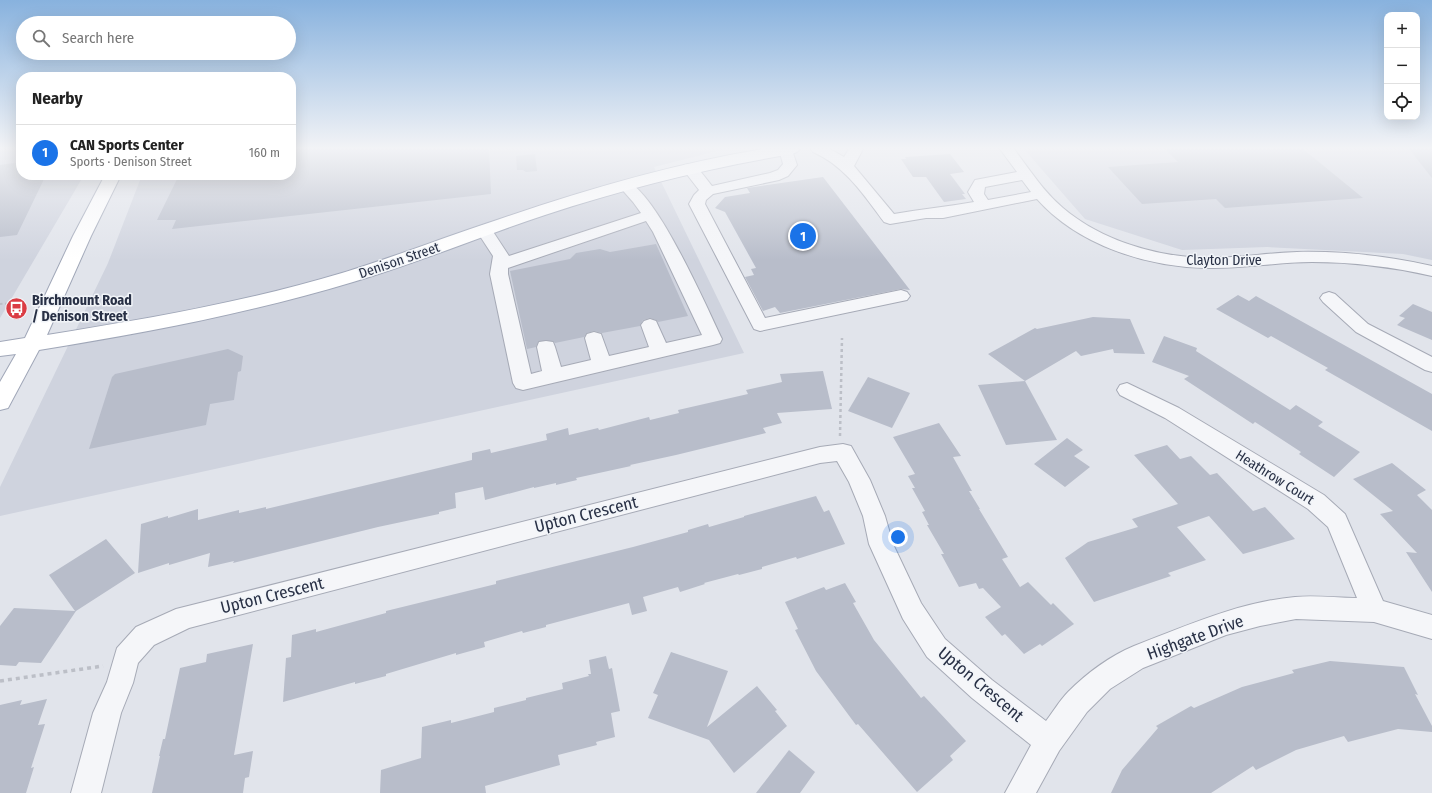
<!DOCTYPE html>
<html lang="en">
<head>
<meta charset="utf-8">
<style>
  :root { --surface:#fff; --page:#f2f2f2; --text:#222; --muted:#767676; --line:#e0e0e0; --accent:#1a73e8 }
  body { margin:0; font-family:"Fira Sans Condensed",sans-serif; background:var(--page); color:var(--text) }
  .controls { position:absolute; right:12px; top:12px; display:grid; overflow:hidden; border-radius:8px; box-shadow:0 4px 16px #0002 }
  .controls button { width:36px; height:36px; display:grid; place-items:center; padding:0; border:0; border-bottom:1px solid var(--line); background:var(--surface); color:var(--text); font:20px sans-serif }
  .you { position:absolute; left:898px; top:537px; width:14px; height:14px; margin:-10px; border:3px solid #fff; border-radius:50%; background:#1a73e8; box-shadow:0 0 0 6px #1a73e833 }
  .badge { display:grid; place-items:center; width:26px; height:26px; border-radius:50%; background:var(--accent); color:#fff; font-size:13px; font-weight:700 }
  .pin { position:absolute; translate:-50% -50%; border:2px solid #fff; box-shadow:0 1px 4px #0006 }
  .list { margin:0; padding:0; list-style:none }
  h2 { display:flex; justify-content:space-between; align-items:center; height:52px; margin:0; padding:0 16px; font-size:17px }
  h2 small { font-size:13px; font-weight:400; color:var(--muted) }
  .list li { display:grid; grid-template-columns:26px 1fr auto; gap:12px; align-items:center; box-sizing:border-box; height:56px; padding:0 16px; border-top:1px solid var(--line) }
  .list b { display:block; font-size:15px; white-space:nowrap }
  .list p { margin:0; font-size:13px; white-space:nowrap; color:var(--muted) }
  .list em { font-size:13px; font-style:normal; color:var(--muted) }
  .icon { flex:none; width:22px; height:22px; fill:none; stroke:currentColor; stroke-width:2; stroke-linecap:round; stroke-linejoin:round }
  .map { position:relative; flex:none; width:1432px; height:793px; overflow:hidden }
  .search { position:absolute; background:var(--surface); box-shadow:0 4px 16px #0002; left:16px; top:16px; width:280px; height:44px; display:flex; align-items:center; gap:10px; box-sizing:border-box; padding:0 14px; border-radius:22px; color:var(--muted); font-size:15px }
  .panel { position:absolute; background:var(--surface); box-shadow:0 4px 16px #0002; left:16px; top:72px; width:280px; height:108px; border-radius:16px }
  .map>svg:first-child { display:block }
</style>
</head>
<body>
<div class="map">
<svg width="1432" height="793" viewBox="0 0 1432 793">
  <rect width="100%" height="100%" fill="#e1e4eb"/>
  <!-- built -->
  <g fill="#cfd3de">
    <path d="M0 149H21V175H84L0 318Z"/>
    <path d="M291 149H725L654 167 744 353 0 516V487L108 263 142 175H291Z"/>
    <path d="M1024 149H1432V260L1403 254 1267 247 1182 250 1085 219Z"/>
  </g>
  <!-- building -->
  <g fill="#b8bdca">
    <path d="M291 149H489L491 194 172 229 176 220H157L179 175H291Z"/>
    <path d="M1165 149H1303L1363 198 1225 208 1216 199 1142 204 1108 167 1178 162Z"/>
    <path d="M1409 149H1432V178Z"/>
    <path d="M535 154 537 171 526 172 523 170H517L516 156Z"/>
    <path d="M950 154 964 172 950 174 965 194H962L966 199 944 202 926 177H913L901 159H906L905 157Z"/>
    <path d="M21 162V175H46L17 235 0 237V165Z"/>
    <path d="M823 177 910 290 901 289 780 313 775 307 763 311 745 277 754 275 751 269 756 268 725 212 715 208 725 197 750 193 747 188Z"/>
    <path d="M656 244 688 316 658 322 656 320 650 318 643 320 640 326 602 333 594 331 587 333 584 337 555 343 553 341H539L536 347 527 349 510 271 570 259 576 253 600 249 610 252Z"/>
    <path d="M1238 295 1249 301 1256 296 1432 394V431L1325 370 1328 368 1271 336 1268 338 1216 309Z"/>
    <path d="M1413 304 1432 312V340L1397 325 1405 318 1399 316Z"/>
    <path d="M1093 317 1130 319 1145 354 1114 353 1113 349 1081 356 1076 351 1025 381 988 354 1035 328 1037 329Z"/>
    <path d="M1164 336 1197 348 1196 351 1290 410 1296 405 1323 422 1318 426 1360 452 1334 477 1299 454 1301 452 1255 422 1253 424 1184 379 1189 376 1152 362Z"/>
    <path d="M228 349 243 356 241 371 238 372 234 400 210 404 206 425 89 449 112 377 115 374Z"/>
    <path d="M823 371 832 409 777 413 782 423 763 428 766 433 676 455 630 465 631 466 576 478 577 480 556 485V483L534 488V487L485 500 483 487 455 493 456 508 439 512V514L378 527 233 563 234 561 208 567 210 553 169 565V563L138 573 141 524 168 516V518L198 509V520L239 510V513L266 507V509L472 460V453L490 449 491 453 547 440 546 434 568 428 569 435 598 428 599 430 649 417 650 420 679 413 678 410 748 394 746 390 782 382 780 374Z"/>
    <path d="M868 377 910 393 892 428 848 411Z"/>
    <path d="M1025 381 1057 440 1006 445 978 385Z"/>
    <path d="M939 423 961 456 953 457 972 491H969L980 509H979L1008 557 1002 559 1020 587 1028 582 1051 605 1053 603 1074 624 1042 646 1040 644 1024 654 1005 634 1002 636 985 617 1001 607 983 588 979 589 976 583 959 587 941 554H944L927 525H929L922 512 925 511 912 488H915L908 476 915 474 893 437Z"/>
    <path d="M1067 438 1083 450 1074 456 1090 467 1065 487 1034 464Z"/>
    <path d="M1167 445 1180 459 1191 456 1210 475 1217 473 1253 511 1265 507 1295 539 1243 554 1209 516 1177 527 1206 560 1168 573 1171 576 1094 602 1065 558 1088 542 1138 527 1132 519 1178 504 1134 455Z"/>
    <path d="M1392 463 1426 490 1417 495 1432 510V592L1406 552 1417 553 1380 514 1393 511 1353 479Z"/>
    <path d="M816 496 824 512 829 510 845 544 797 559 796 557 762 567V569L739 575 738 574 704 583 705 584 680 592 678 587 643 597 647 611 632 615 629 603 546 625V627L523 633 522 631 484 642 485 647 456 655V653L386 674V676L355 684V682L283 702 286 658 291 657 292 635 316 629V632L386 613V611L496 584V581L633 547 688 532V530L708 524 709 527 744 517V516Z"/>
    <path d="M106 539 135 573 76 611 41 663 19 662 16 666 0 665V626L14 608 75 611 49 575Z"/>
    <path d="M845 583 856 602 853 603 874 640 921 698 924 696 966 741 950 756 953 760 917 792 858 724 856 725 816 671 795 630 798 629 785 602 824 587 826 590Z"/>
    <path d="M253 644 234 755 253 751 249 777 245 778 243 793H152L160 756H159L163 739H165L180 668 206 662 207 654Z"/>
    <path d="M671 652 728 671 707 727 757 686 777 710 775 711 787 726 734 773 709 740 648 718 658 695 653 693Z"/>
    <path d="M606 656 609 669 612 668 620 711 611 713 615 737 596 742 597 745 558 755 560 765 485 786 486 793H380L381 770 421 758 422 727 451 720V723L494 712V708L526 700V698L563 689 562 683 589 676 588 674H591L589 660Z"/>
    <path d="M1330 661 1404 667 1418 695 1415 694 1432 726V732L1398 729 1348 742 1344 736 1296 750 1256 770 1253 766 1211 793H1111L1122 770 1158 728 1156 726 1191 706 1194 708 1242 687 1294 673 1292 670Z"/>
    <path d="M47 699 38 725 45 724 31 768 34 767 26 793H0V705L22 700 20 705Z"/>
    <path d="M789 750 815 772 800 793H756Z"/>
  </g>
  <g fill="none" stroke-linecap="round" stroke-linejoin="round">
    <defs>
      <g id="minor">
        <path d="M779 149 792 150 797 165 788 176 779 180 713 194 706 200 705 204 765 318 901 290 907 292 910 296 907 300 760 331 754 329 689 204 694 195 699 190 682 168 684 165C697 162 704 177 712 186L770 173 778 170 783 164Z"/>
        <path d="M811 149H830L844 157 849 149H863L854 166 894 214C921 209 947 207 974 202L968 192 975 180 1017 172 1000 149H1014C1030 170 1043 191 1063 208 1102 241 1157 257 1207 258 1237 258 1267 253 1297 252 1343 251 1388 256 1432 266V276C1393 267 1353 262 1312 262 1277 262 1242 269 1207 268 1146 267 1078 245 1037 199L943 218H926L890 224 884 222C864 195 845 166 813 152ZM1022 180 1031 192 988 200 984 194 985 187Z"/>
        <path d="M625 181C655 188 707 308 722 339L720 343 713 345 523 390 516 388 513 383 490 274 493 256 476 230 478 227 484 225 490 227 509 256 641 213 633 202 618 185 620 182ZM646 221 653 232 702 335 666 343 656 321 650 319 644 321 641 325 649 347 609 356 601 334 594 332 587 334 585 338 591 360 561 367 555 347 553 342 546 341 539 342 537 347 542 371 531 374 508 274V268Z"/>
        <path d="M1329 292 1335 294 1368 324 1432 357V372L1425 370 1356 332 1323 302 1320 298 1323 294Z"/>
        <path d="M1127 383 1179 408 1324 495 1345 514 1383 601 1432 615V639L1374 622 1296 619 1260 626 1226 635 1143 668 1110 689 1087 712 1059 751 1036 793H1005L1031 745 972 698 927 657 903 619 869 544 863 516 849 482 837 461 820 463 189 628 154 645 138 663 133 683 121 713 101 793H71L93 713 107 682 117 648 136 627 176 609 820 447 843 444 851 446 870 480 885 516 893 544 921 603 945 639 992 680 1046 721C1053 712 1060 700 1068 692 1087 673 1110 656 1134 646 1186 626 1239 602 1295 597 1315 595 1337 598 1357 598L1328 527 1308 509 1165 418 1120 395 1117 390 1120 385Z"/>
      </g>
      <path id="major" d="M763 149H800L797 152 792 154C708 168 626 188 545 215 481 236 418 263 353 282 250 313 145 333 39 350L8 408 0 410V382L16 354 0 356V342L25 338 73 236 105 175H121L91 236 47 335C146 319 246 302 342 273 394 257 445 237 497 220 584 190 673 164 763 149Z"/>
    </defs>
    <!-- minor casing -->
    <use href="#minor" stroke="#a6aab6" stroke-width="2"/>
    <!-- major casing -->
    <use href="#major" stroke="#a0a7b8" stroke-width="2"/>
    <!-- path-far2 -->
    <path stroke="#bcbfc7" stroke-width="2" stroke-dasharray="2.5 2.5" stroke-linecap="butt" d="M0 304 19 303"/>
    <!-- path-far1 -->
    <path stroke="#bcbfc7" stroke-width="2.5" stroke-dasharray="3 3" stroke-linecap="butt" d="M840 436 842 338"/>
    <!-- path -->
    <path stroke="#bcbfc7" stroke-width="3.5" stroke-dasharray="4 4" stroke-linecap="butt" d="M0 681 103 666"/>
    <!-- minor -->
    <use href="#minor" fill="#f5f6f9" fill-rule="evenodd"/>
    <!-- major -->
    <use href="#major" fill="#fff" fill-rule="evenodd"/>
  </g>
  <!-- sky -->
  <linearGradient id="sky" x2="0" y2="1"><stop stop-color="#88b2de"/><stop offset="0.57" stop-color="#f2f3f6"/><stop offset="1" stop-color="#f2f3f6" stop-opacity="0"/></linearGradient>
  <rect width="1432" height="260" fill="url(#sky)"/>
  <!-- icons -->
  <defs>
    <symbol id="bus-disc" viewBox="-11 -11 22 22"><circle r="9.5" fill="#db3c44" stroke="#f1f4f8"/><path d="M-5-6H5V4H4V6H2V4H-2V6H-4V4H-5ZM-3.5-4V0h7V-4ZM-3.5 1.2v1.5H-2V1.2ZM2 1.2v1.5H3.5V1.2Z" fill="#fff"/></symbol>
  </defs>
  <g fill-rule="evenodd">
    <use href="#bus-disc" x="4" y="296" width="25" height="25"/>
  </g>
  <g text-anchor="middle" stroke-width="3" stroke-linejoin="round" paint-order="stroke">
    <!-- street labels -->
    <g font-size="14" fill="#283045" stroke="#f1f4f8">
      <text transform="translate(399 260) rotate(-19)" y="5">Denison Street</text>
      <text x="1224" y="265">Clayton Drive</text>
      <text transform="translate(1275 477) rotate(32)" y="5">Heathrow Court</text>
    </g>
    <!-- poi labels -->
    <g font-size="14" font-weight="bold" fill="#283045" stroke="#f1f4f8" text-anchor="start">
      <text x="32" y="305">Birchmount Road<tspan x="32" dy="16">/ Denison Street</tspan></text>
    </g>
    <!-- near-street labels -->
    <g font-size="17" fill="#283045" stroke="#f1f4f8">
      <text transform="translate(586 514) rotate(-14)" y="6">Upton Crescent</text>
      <text transform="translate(272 595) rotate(-14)" y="6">Upton Crescent</text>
      <text transform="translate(1195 637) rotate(-20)" y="6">Highgate Drive</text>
      <text transform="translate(981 684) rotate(40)" y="6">Upton Crescent</text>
    </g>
  </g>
</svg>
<div class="controls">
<button>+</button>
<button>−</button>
<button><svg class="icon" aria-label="locate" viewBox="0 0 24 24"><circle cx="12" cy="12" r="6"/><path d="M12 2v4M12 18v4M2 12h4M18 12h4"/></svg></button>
</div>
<div class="you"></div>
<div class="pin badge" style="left:803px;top:236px">1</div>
<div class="search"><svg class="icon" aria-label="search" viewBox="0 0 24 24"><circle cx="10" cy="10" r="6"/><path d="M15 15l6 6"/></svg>Search here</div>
<section class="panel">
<h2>Nearby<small></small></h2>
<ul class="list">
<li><span class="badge">1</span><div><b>CAN Sports Center</b><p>Sports · Denison Street</p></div><em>160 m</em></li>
</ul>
</section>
</div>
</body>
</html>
